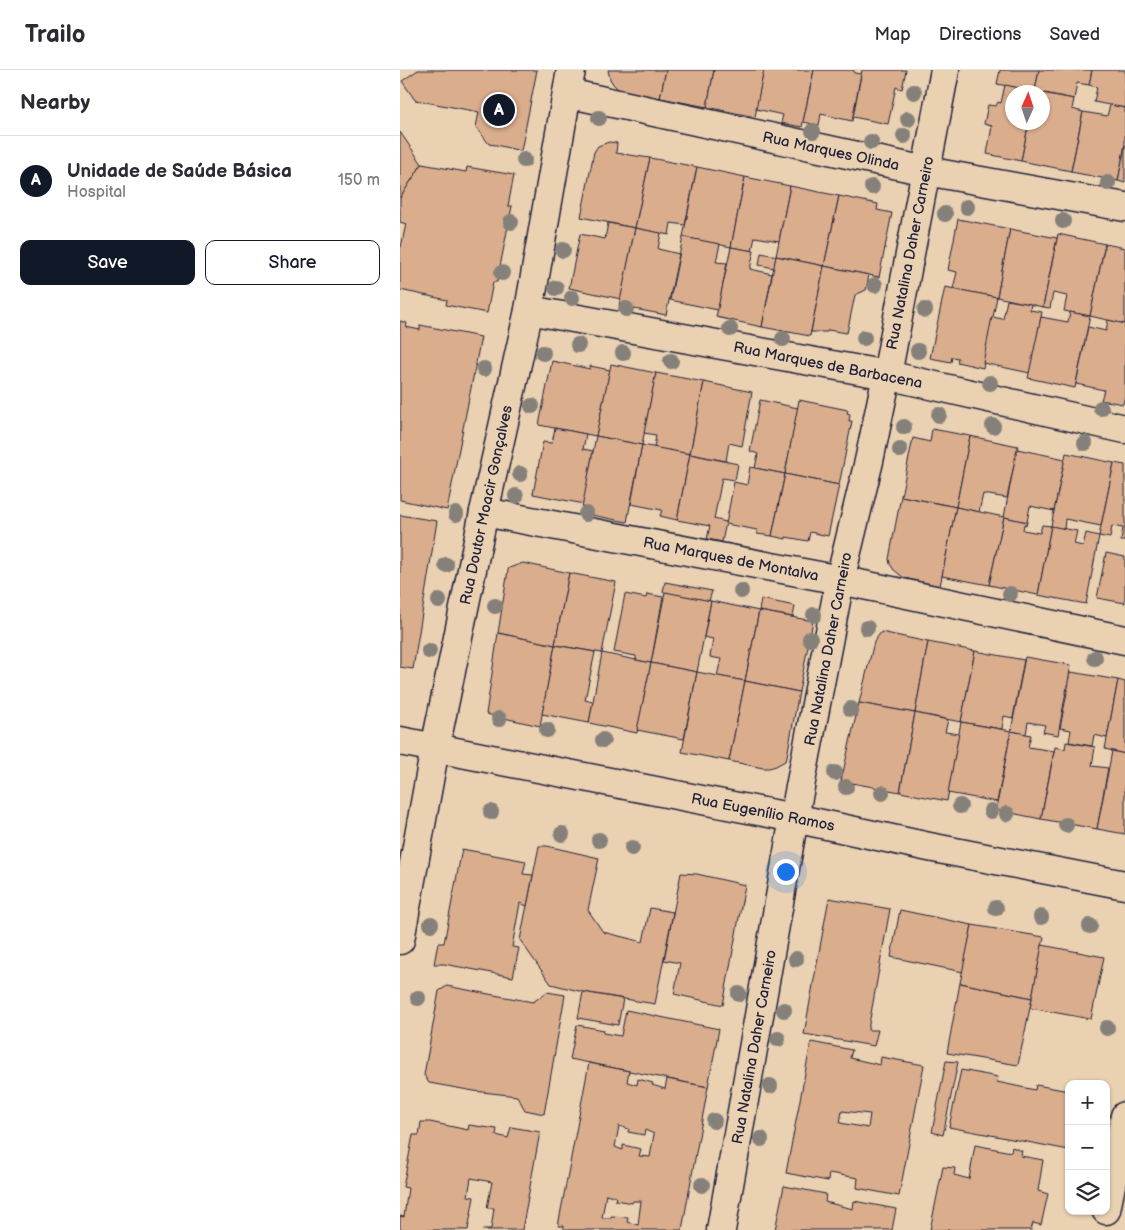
<!DOCTYPE html>
<html lang="en">
<head>
<meta charset="utf-8">
<style>
  :root { --surface:#fff; --page:#f7f7f7; --text:#2b2b33; --muted:#7c7c81; --line:#e1e1e2; --accent:#111827 }
  body { margin:0; font-family:"Balsamiq Sans",sans-serif; background:var(--page); color:var(--text) }
  .controls { position:absolute; right:15px; bottom:15px; display:grid; overflow:hidden; border-radius:10px; box-shadow:0 1px 4px #0004 }
  .controls button { width:45px; height:45px; display:grid; place-items:center; padding:0; border:0; border-bottom:1px solid var(--line); background:var(--surface); color:var(--text); font:25px sans-serif }
  .compass { position:absolute; left:605px; top:15px; width:45px; height:45px; border-radius:50%; background:var(--surface); box-shadow:0 1px 4px #0004; rotate:3deg }
  .you { position:absolute; left:385px; top:801px; width:18px; height:18px; margin:-12px; border:4px solid #fff; border-radius:50%; background:#1a73e8; box-shadow:0 0 0 8px #1a73e833 }
  .badge { display:grid; place-items:center; width:32px; height:32px; border-radius:50%; background:var(--accent); color:#fff; font-size:16px; font-weight:700 }
  .pin { position:absolute; translate:-50% -50%; border:2px solid #fff; box-shadow:0 1px 5px #0006 }
  .list { margin:0; padding:0; list-style:none }
  h2 { display:flex; justify-content:space-between; align-items:center; height:65px; margin:0; padding:0 20px; font-size:21px }
  h2 small { font-size:16px; font-weight:400; color:var(--muted) }
  .list li { display:grid; grid-template-columns:32px 1fr auto; gap:15px; align-items:center; box-sizing:border-box; height:90px; padding:0 20px; border-top:1px solid var(--line) }
  .list b { display:block; font-size:19px; white-space:nowrap }
  .list p { margin:0; font-size:16px; white-space:nowrap; color:var(--muted) }
  .list em { font-size:16px; font-style:normal; color:var(--muted) }
  .actions { display:flex; gap:10px; padding:15px 20px }
  .actions a { flex:1; padding:11px 0; border:1px solid var(--accent); border-radius:10px; text-align:center; font-size:18px; color:var(--accent) }
  .actions .main { background:var(--accent); color:#fff }
  .icon { flex:none; width:28px; height:28px; fill:none; stroke:currentColor; stroke-width:2; stroke-linecap:round; stroke-linejoin:round }
  .map { position:relative; flex:none; width:725px; height:1160px; overflow:hidden }
  header { display:flex; align-items:center; gap:30px; box-sizing:border-box; height:70px; padding:0 25px; background:var(--surface); border-bottom:1px solid var(--line) }
  header strong { font-size:24px }
  nav { display:flex; gap:28px; margin-inline-start:auto; font-size:18px }
  main { display:flex }
  aside { flex:1; background:var(--surface) }
  .map>svg:first-child { display:block }
</style>
</head>
<body>
<header>
<strong>Trailo</strong>
<nav><a>Map</a><a>Directions</a><a>Saved</a></nav>
</header>
<main>
<aside>
<h2>Nearby<small></small></h2>
<ul class="list">
<li><span class="badge">A</span><div><b>Unidade de Saúde Básica</b><p>Hospital</p></div><em>150 m</em></li>
</ul>
<div class="actions"><a class="main">Save</a><a>Share</a></div>
</aside>
<div class="map">
<svg width="725" height="1160" viewBox="0 0 725 1160">
  <rect width="100%" height="100%" fill="#e9d1b2"/>
  <filter id="ink" filterUnits="userSpaceOnUse"><feTurbulence type="fractalNoise" baseFrequency=".02" numOctaves="2"/><feDisplacementMap in="SourceGraphic" scale="10" xChannelSelector="R" yChannelSelector="G"/><feConvolveMatrix kernelMatrix="1 2 1 2 8 2 1 2 1" color-interpolation-filters="sRGB"/></filter>
  <g filter="url(#ink)">
    <!-- building -->
    <g fill="#daad8c" stroke="#22223b" fill-rule="evenodd">
      <path d="M18 0H137L121 81 96 75 89 74 76 57 79 42 15 30 2 11Z"/>
      <path d="M208 0H266L260 28 219 20 213 14 210 9Z"/>
      <path d="M266 0H314L307 37 260 28Z"/>
      <path d="M314 0H364L355 47 307 37Z"/>
      <path d="M364 0H414L402 57 381 53 383 45 356 39Z"/>
      <path d="M414 0H454V3L461 4 452 51 421 44 419 55 403 52Z"/>
      <path d="M462 0H506L502 19 496 17 488 54 453 47Z"/>
      <path d="M600 0H639L635 21 597 14Z"/>
      <path d="M639 0H692L689 15 677 13 674 29 635 21Z"/>
      <path d="M692 0H725V38L694 32 697 17 689 15Z"/>
      <path d="M605 15 635 21 634 22H612V52H629L621 91 587 84 592 56 584 54 588 35 596 36 598 32 601 33Z"/>
      <path d="M642 23 674 29 672 39 683 42 671 101 621 91 629 52H642Z"/>
      <path d="M710 35 725 38V75L718 111 671 102 683 42 707 46Z"/>
      <path d="M0 62 22 94 0 128Z"/>
      <path d="M209 72 217 73 216 83 250 88 235 158 181 147 194 82 198 76Z"/>
      <path d="M725 75V113L718 111Z"/>
      <path d="M250 88 297 97 285 155 271 153 269 165 235 158Z"/>
      <path d="M22 94 66 102 67 97 114 105 108 136H112L97 212H93L87 243 46 235 47 230 0 220V177H1L6 154 0 152V128Z"/>
      <path d="M297 97 345 107 331 177 283 167Z"/>
      <path d="M345 107 390 116 379 171 355 167 352 181 331 177Z"/>
      <path d="M390 116 439 126 424 196 376 186Z"/>
      <path d="M439 126 478 134 477 140 492 143 479 207 424 196Z"/>
      <path d="M558 149 610 159 597 227 553 219 557 202 548 200Z"/>
      <path d="M208 153 235 158 221 229 169 218 180 164 205 169Z"/>
      <path d="M235 158 261 163 258 179 279 184 266 245 219 236Z"/>
      <path d="M610 159 657 168 643 237 597 227Z"/>
      <path d="M658 164 705 174 690 246 664 241 667 226 653 223 650 238 643 237Z"/>
      <path d="M283 167 320 174 316 192 327 193 318 240 270 230Z"/>
      <path d="M705 174 725 178V254L690 246Z"/>
      <path d="M331 177 354 181 350 199 372 204 362 257 316 247Z"/>
      <path d="M361 183 376 186 374 198 359 195Z"/>
      <path d="M376 186 424 196 410 266 362 257Z"/>
      <path d="M424 196 469 205 466 220 455 225 447 263 428 260 427 262H411Z"/>
      <path d="M545 217 597 227 583 298 557 292 558 288 552 287 551 292 530 288Z"/>
      <path d="M607 230 631 234 630 240 642 242 630 303 583 293 592 247 603 249Z"/>
      <path d="M670 242 690 246 675 318 628 308 641 247 668 252Z"/>
      <path d="M708 250 725 254V326L723 334 701 330 704 320 676 314 688 257 706 261Z"/>
      <path d="M0 251 7 253 6 257 20 260V255L81 267 47 440 0 430Z"/>
      <path d="M152 291 190 299V296L210 300 196 366 139 355Z"/>
      <path d="M211 294 256 303 242 375 196 366Z"/>
      <path d="M256 303 304 312 290 384 254 378 256 365 244 363Z"/>
      <path d="M304 312 352 322 342 376 329 373 326 391 290 384Z"/>
      <path d="M360 330 398 338 385 404 355 398 358 384 350 381Z"/>
      <path d="M399 330 448 340 447 343 450 344 449 351H452L439 415 385 404Z"/>
      <path d="M155 358 186 364 183 379 193 381 184 434 133 424 143 372 152 373Z"/>
      <path d="M532 359 570 366 556 437 501 426 513 368 530 372Z"/>
      <path d="M196 366 242 375 227 452 181 443Z"/>
      <path d="M570 366 618 376 607 428 583 424 579 442 556 437Z"/>
      <path d="M242 375 290 384 277 450 260 446 262 440 231 434Z"/>
      <path d="M617 379 665 389 654 441 630 436 627 452 604 447Z"/>
      <path d="M666 383 714 393 701 456 665 449 664 459 651 456Z"/>
      <path d="M290 384 338 394 335 410 322 408 314 449 326 452 322 472 307 469 310 456 277 450Z"/>
      <path d="M714 393 725 395V471H721L723 458 712 456 710 468 699 466Z"/>
      <path d="M350 397 385 404 372 466 357 464V460L326 454 334 412 347 415Z"/>
      <path d="M385 404 439 415 428 466 410 462 408 471 386 467V469L372 466Z"/>
      <path d="M501 426 556 437 540 516 504 508 494 500 490 494 489 489Z"/>
      <path d="M556 437 604 447 589 515 542 506Z"/>
      <path d="M0 445 37 451 13 599 0 597Z"/>
      <path d="M604 447 627 452 626 455 624 454 623 460 640 463 642 455 651 456 638 525 589 515Z"/>
      <path d="M651 456 677 461 674 474 683 476 686 463 699 466 686 534 638 525Z"/>
      <path d="M706 483 725 487V533L697 528Z"/>
      <path d="M123 493 169 503 155 575 98 563 108 500 109 498Z"/>
      <path d="M169 503 216 512 202 583 155 575Z"/>
      <path d="M265 512 312 521 309 531 263 522Z"/>
      <path d="M265 522 311 531 297 602 251 593Z"/>
      <path d="M225 524 246 528 247 524 263 527 251 593 236 590V586L214 582Z"/>
      <path d="M361 529 395 536 393 547 359 541Z"/>
      <path d="M311 531 359 541 345 611 317 606 321 589 310 587 313 569 304 567Z"/>
      <path d="M359 541 413 551 399 622 345 611Z"/>
      <path d="M481 562 528 572 515 643 459 633 474 572Z"/>
      <path d="M98 563 155 575 140 656 86 644Z"/>
      <path d="M528 572 575 581 561 652 515 643Z"/>
      <path d="M155 575 195 582 185 630 193 632 189 653 142 644Z"/>
      <path d="M575 581 624 590 613 648 604 646 602 659 561 652Z"/>
      <path d="M202 583 251 593 237 663 189 653Z"/>
      <path d="M625 587 671 595 658 665 643 662 645 655 628 652 626 664 611 661Z"/>
      <path d="M251 593 297 602 284 669 237 660Z"/>
      <path d="M297 602 345 611 329 691 282 682Z"/>
      <path d="M671 602 718 610 707 668 694 665 692 676 669 672 671 660 660 658Z"/>
      <path d="M718 610 725 612V684L705 679Z"/>
      <path d="M345 611 399 622 387 686 385 691 376 696 369 698H363L329 691Z"/>
      <path d="M459 633 515 643 500 722 441 711Z"/>
      <path d="M515 643 548 650 545 662 559 664 547 731 500 722Z"/>
      <path d="M561 652 611 661 597 732 548 723Z"/>
      <path d="M611 661 631 665 628 677 654 681 641 749 596 740Z"/>
      <path d="M666 672 695 677 692 696 708 698 697 759 641 749 655 677 665 679Z"/>
      <path d="M712 681 725 684V764L697 759Z"/>
      <path d="M139 776H147L199 788 188 840 203 862 243 872 250 838 273 842 255 934 183 922 151 914 120 870Z"/>
      <path d="M62 779 126 791 123 804 133 805 127 836 120 833 112 877 119 878 113 907 44 894H34L38 873H44Z"/>
      <path d="M281 803 297 804 345 815 323 935 274 924 280 893 264 890Z"/>
      <path d="M429 828 490 839 468 960H478L474 976 404 964Z"/>
      <path d="M500 840 572 855 563 902 491 887Z"/>
      <path d="M572 855 644 867 632 928 560 913Z"/>
      <path d="M642 875 704 887 691 949 630 938Z"/>
      <path d="M560 913 632 928 618 995 547 983Z"/>
      <path d="M47 916 83 923 133 932 147 922 165 925 144 1044 125 1040 117 1026 74 1021 29 1013 24 1005 39 921Z"/>
      <path d="M183 922 223 929 218 955 178 948Z"/>
      <path d="M226 940 319 959 308 1017 170 989 177 955 204 960 203 963 221 966Z"/>
      <path d="M411 972 452 980 450 988 480 995 481 987 524 995 499 1126 457 1118 458 1108 429 1103 428 1111 386 1103ZM442 1041 470 1044 468 1058 440 1053Z"/>
      <path d="M546 991 558 992 543 1065 532 1062Z"/>
      <path d="M189 993 229 1001 227 1012 237 1015 238 1009 253 1013 252 1015 265 1019 267 1009 308 1017 282 1160H164V1156H158ZM219 1056 229 1059 228 1062 244 1065 245 1060 254 1064 250 1087 239 1086 241 1079 223 1075V1080L215 1077ZM206 1124 216 1127 215 1130 232 1133 233 1131H241L238 1155 227 1152 228 1147 211 1146V1148H202Z"/>
      <path d="M561 1000 598 1007 597 1012 635 1020 636 1015 669 1021V1080L549 1057Z"/>
      <path d="M21 1052H30L68 1060 69 1055 97 1059 96 1065 108 1068 111 1057 140 1062 122 1160H82L83 1159H91L94 1138H87L92 1112 71 1108 68 1126 74 1127 68 1160H0V1146L4 1147 8 1118 3 1117 13 1065H19Z"/>
      <path d="M575 1075 611 1082 612 1077 622 1081 621 1086 643 1090 638 1121 648 1124 641 1155 633 1153 631 1160H530L543 1097 555 1098 554 1105 569 1109Z"/>
      <path d="M384 1116 426 1124 425 1132 453 1139 454 1131 496 1139 492 1160H375Z"/>
    </g>
    <g fill="none" stroke-linecap="round" stroke-linejoin="round">
      <defs>
        <g id="street">
          <path d="M167 23 526 101 725 137"/>
          <path d="M129 240 487 305 725 359"/>
          <path d="M84 442 440 510 725 570"/>
          <path d="M0 870 35 678 84 442 129 240 171 0"/>
          <path d="M706 1140 725 1046"/>
          <path d="M321 1160 394 748 440 510 469 391 487 305 545 0"/>
        </g>
        <path id="secondary" d="M0 671 394 748 529 777 725 815"/>
      </defs>
      <!-- street casing -->
      <use href="#street" stroke="#22223b" stroke-width="31"/>
      <!-- secondary casing -->
      <use href="#secondary" stroke="#22223b" stroke-width="31"/>
      <!-- street -->
      <use href="#street" stroke="#e9d1b2" stroke-width="28"/>
      <!-- secondary -->
      <use href="#secondary" stroke="#e9d1b2" stroke-width="28"/>
    </g>
    <!-- trees -->
    <g fill="#85817a">
      <circle cx="514" cy="22" r="8"/>
      <circle cx="199" cy="48" r="8"/>
      <circle cx="508" cy="49" r="8"/>
      <circle cx="413" cy="61" r="8"/>
      <circle cx="504" cy="66" r="8"/>
      <circle cx="471" cy="72" r="8"/>
      <circle cx="124" cy="90" r="8"/>
      <circle cx="708" cy="113" r="8"/>
      <circle cx="472" cy="117" r="8"/>
      <circle cx="567" cy="137" r="8"/>
      <circle cx="545" cy="144" r="8"/>
      <circle cx="663" cy="151" r="8"/>
      <circle cx="111" cy="152" r="8"/>
      <circle cx="163" cy="180" r="8"/>
      <circle cx="102" cy="203" r="8"/>
      <circle cx="475" cy="215" r="8"/>
      <circle cx="156" cy="218" r="8"/>
      <circle cx="172" cy="228" r="8"/>
      <circle cx="226" cy="239" r="8"/>
      <circle cx="525" cy="240" r="8"/>
      <circle cx="330" cy="259" r="8"/>
      <circle cx="464" cy="268" r="8"/>
      <circle cx="383" cy="269" r="8"/>
      <circle cx="178" cy="275" r="8"/>
      <circle cx="518" cy="281" r="8"/>
      <circle cx="143" cy="283" r="8"/>
      <circle cx="223" cy="283" r="8"/>
      <circle cx="271" cy="291" r="8"/>
      <circle cx="84" cy="299" r="8"/>
      <circle cx="590" cy="313" r="8"/>
      <circle cx="132" cy="336" r="8"/>
      <circle cx="701" cy="338" r="8"/>
      <circle cx="539" cy="345" r="8"/>
      <circle cx="593" cy="356" r="8"/>
      <circle cx="504" cy="357" r="8"/>
      <circle cx="685" cy="373" r="8"/>
      <circle cx="500" cy="380" r="8"/>
      <circle cx="120" cy="404" r="8"/>
      <circle cx="116" cy="426" r="8"/>
      <circle cx="56" cy="444" r="8"/>
      <circle cx="186" cy="444" r="8"/>
      <circle cx="46" cy="495" r="8"/>
      <circle cx="341" cy="521" r="8"/>
      <circle cx="610" cy="524" r="8"/>
      <circle cx="39" cy="531" r="8"/>
      <circle cx="95" cy="536" r="8"/>
      <circle cx="414" cy="545" r="8"/>
      <circle cx="467" cy="558" r="8"/>
      <circle cx="410" cy="569" r="8"/>
      <circle cx="29" cy="581" r="8"/>
      <circle cx="695" cy="588" r="8"/>
      <circle cx="451" cy="639" r="8"/>
      <circle cx="99" cy="649" r="8"/>
      <circle cx="147" cy="660" r="8"/>
      <circle cx="203" cy="670" r="8"/>
      <circle cx="435" cy="703" r="8"/>
      <circle cx="446" cy="717" r="8"/>
      <circle cx="482" cy="723" r="8"/>
      <circle cx="560" cy="736" r="8"/>
      <circle cx="591" cy="741" r="8"/>
      <circle cx="91" cy="742" r="8"/>
      <circle cx="607" cy="744" r="8"/>
      <circle cx="666" cy="755" r="8"/>
      <circle cx="162" cy="764" r="8"/>
      <circle cx="199" cy="770" r="8"/>
      <circle cx="232" cy="778" r="8"/>
      <circle cx="596" cy="838" r="8"/>
      <circle cx="641" cy="847" r="8"/>
      <circle cx="31" cy="854" r="8"/>
      <circle cx="690" cy="856" r="8"/>
      <circle cx="396" cy="889" r="8"/>
      <circle cx="339" cy="924" r="8"/>
      <circle cx="18" cy="928" r="8"/>
      <circle cx="384" cy="940" r="8"/>
      <circle cx="707" cy="958" r="8"/>
      <circle cx="378" cy="969" r="8"/>
      <circle cx="370" cy="1016" r="8"/>
      <circle cx="314" cy="1051" r="8"/>
      <circle cx="361" cy="1069" r="8"/>
      <circle cx="302" cy="1115" r="8"/>
    </g>
  </g>
  <g text-anchor="middle" stroke-width="4" stroke-linejoin="round" paint-order="stroke">
    <!-- street labels -->
    <g font-size="15" fill="#22223b" stroke="#e9d1b2">
      <text transform="translate(431 81) rotate(12)" y="5">Rua Marques Olinda</text>
      <text transform="translate(510 183) rotate(-79)" y="5">Rua Natalina Daher Carneiro</text>
      <text transform="translate(428 295) rotate(11)" y="5">Rua Marques de Barbacena</text>
      <text transform="translate(86 435) rotate(-78)" y="5">Rua Doutor Moacir Gonçalves</text>
      <text transform="translate(331 489) rotate(11)" y="5">Rua Marques de Montalva</text>
      <text transform="translate(428 579) rotate(-79)" y="5">Rua Natalina Daher Carneiro</text>
      <text transform="translate(363 742) rotate(11)" y="5">Rua Eugenílio Ramos</text>
      <text transform="translate(354 977) rotate(-80)" y="5">Rua Natalina Daher Carneiro</text>
    </g>
  </g>
</svg>
<div class="controls">
<button>+</button>
<button>−</button>
<button><svg class="icon" aria-label="layers" viewBox="0 0 24 24"><path d="M12 4l9 5-9 5-9-5zM3 14l9 5 9-5"/></svg></button>
</div>
<svg class="compass" viewBox="-18 -18 36 36"><path d="M0-13l5 13h-10z" fill="#e53935"/><path d="M0 13l5-13h-10z" fill="#7c7c81"/></svg>
<div class="you"></div>
<div class="pin badge" style="left:99px;top:40px">A</div>
</div>
</main>
</body>
</html>
